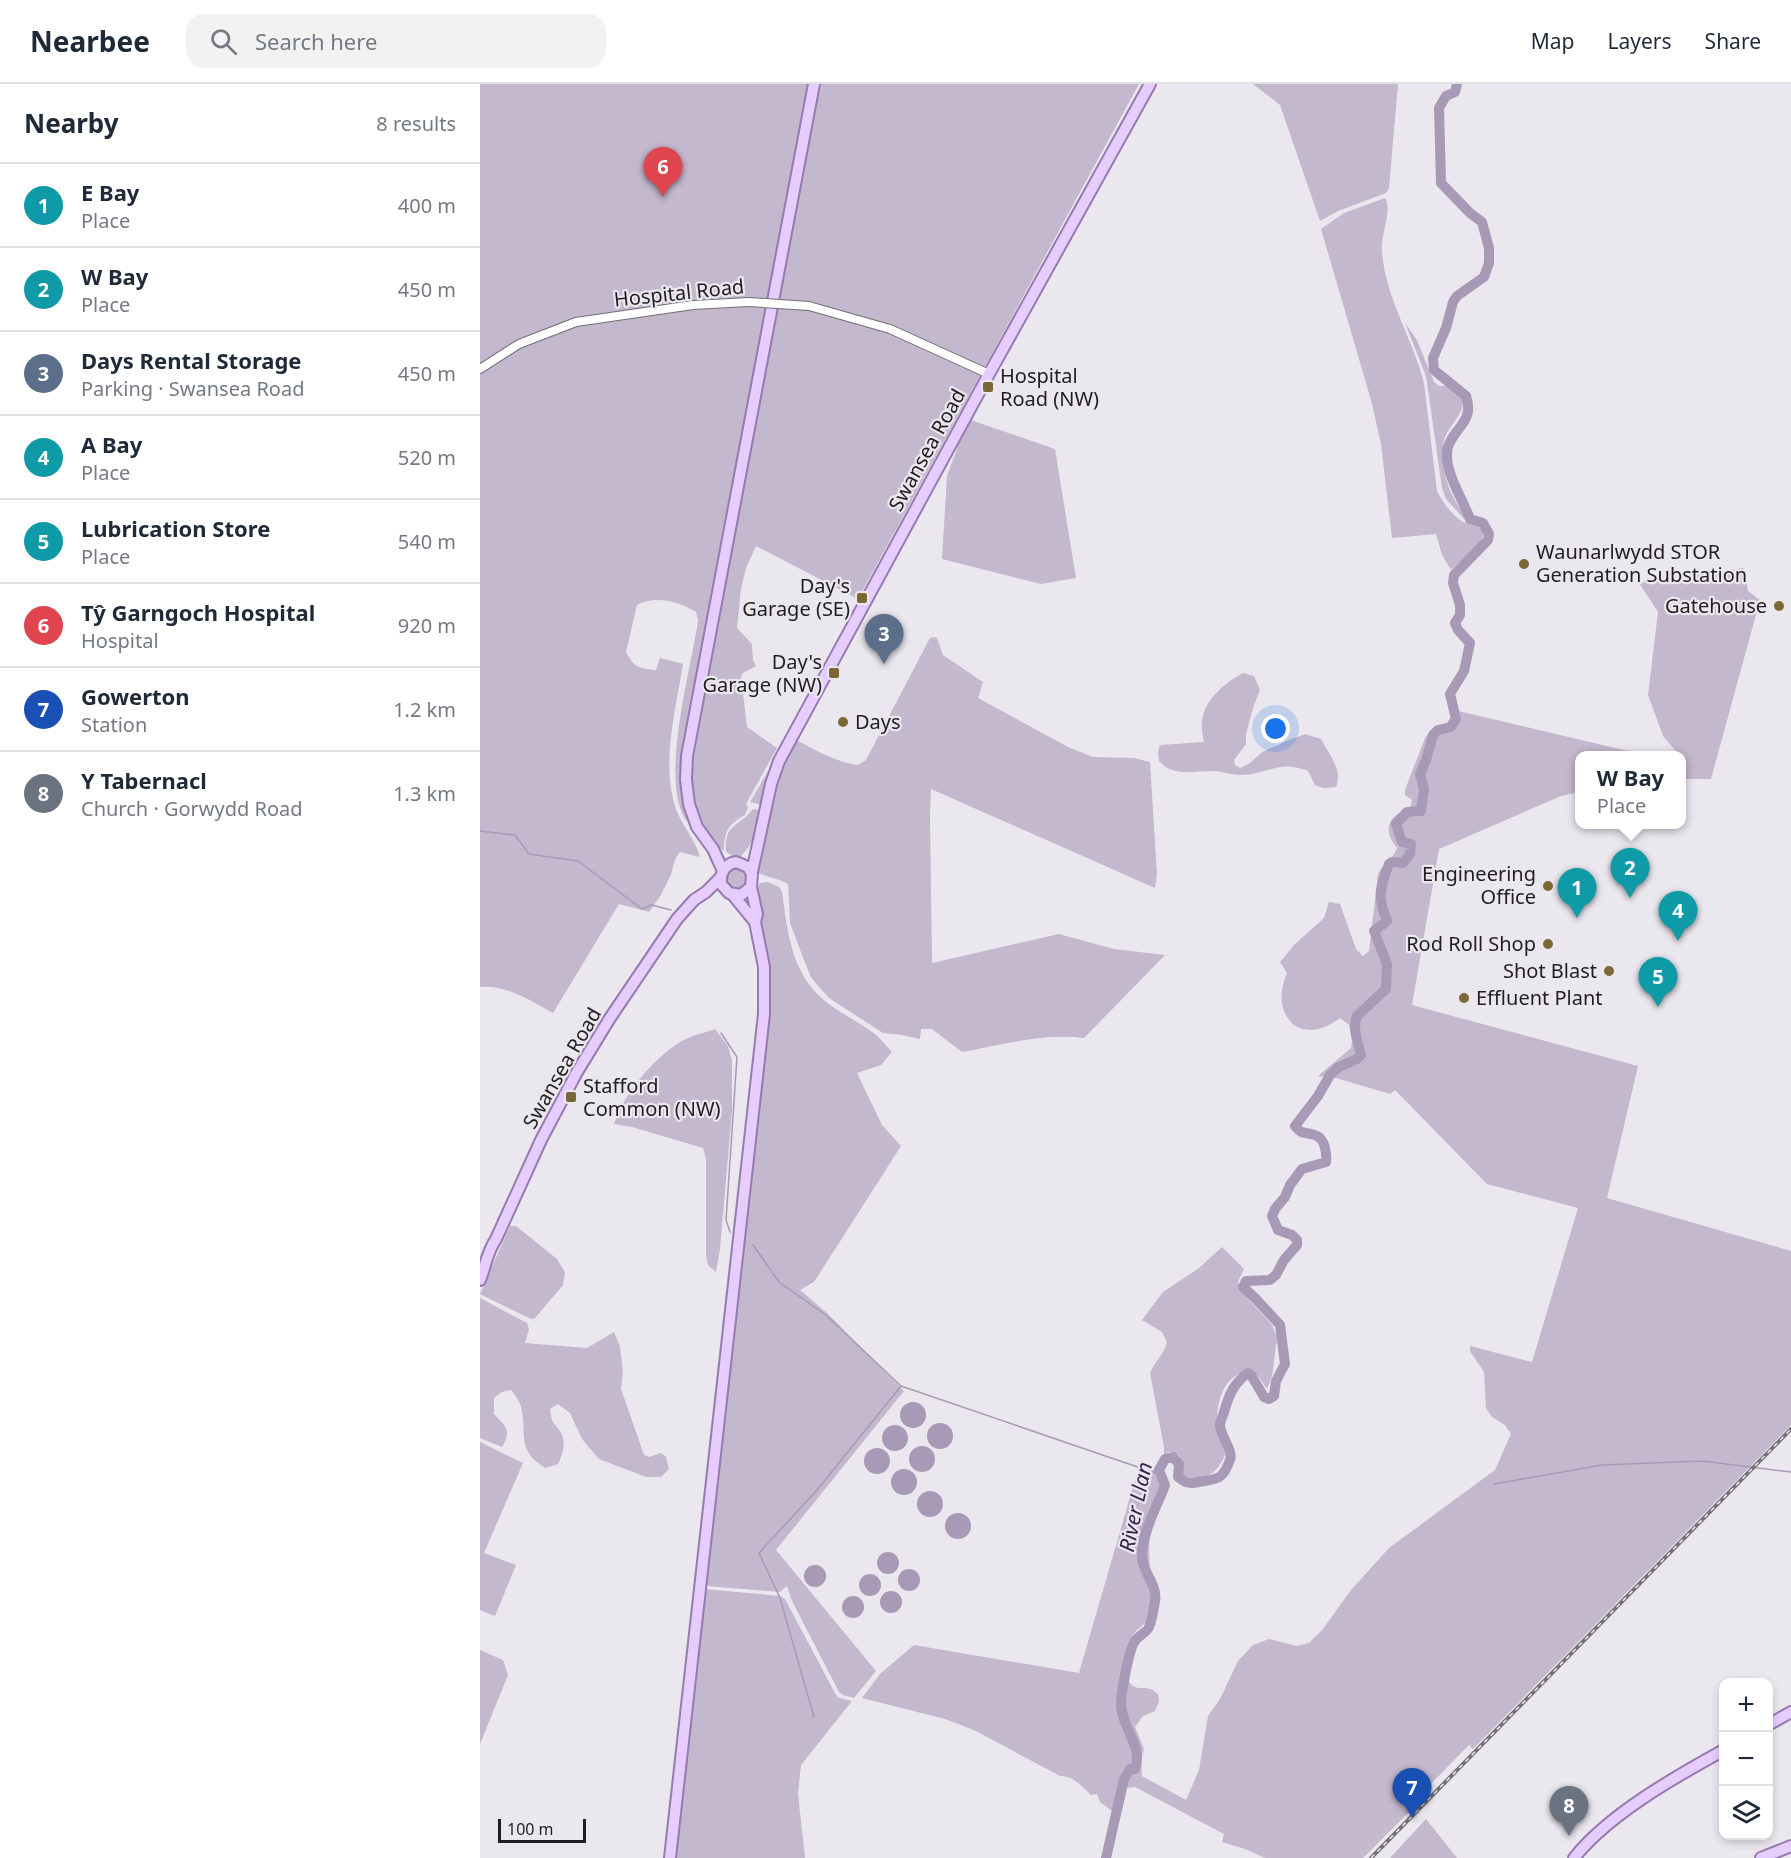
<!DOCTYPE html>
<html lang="en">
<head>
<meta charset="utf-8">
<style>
  :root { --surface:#fff; --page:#f2f2f3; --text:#1f2937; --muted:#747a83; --line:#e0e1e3; --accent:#0b8043 }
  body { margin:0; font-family:"Noto Sans",sans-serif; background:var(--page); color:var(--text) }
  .controls { position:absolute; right:18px; bottom:18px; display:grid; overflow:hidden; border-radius:12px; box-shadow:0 3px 9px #0003 }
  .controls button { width:54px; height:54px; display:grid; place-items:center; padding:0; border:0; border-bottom:2px solid var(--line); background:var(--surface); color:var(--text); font:30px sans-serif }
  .scale { position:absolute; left:18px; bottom:15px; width:88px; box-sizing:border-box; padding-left:6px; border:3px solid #201e21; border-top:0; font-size:16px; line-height:21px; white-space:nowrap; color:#201e21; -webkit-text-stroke:4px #ebe7ef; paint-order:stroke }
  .you { position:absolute; left:796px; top:645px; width:21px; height:21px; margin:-15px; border:4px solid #fff; border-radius:50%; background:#1a73e8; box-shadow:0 0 0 9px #1a73e833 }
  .badge { display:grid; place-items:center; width:39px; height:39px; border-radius:50%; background:var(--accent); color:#fff; font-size:20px; font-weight:700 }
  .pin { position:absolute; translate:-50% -50px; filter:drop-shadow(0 2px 3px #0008) }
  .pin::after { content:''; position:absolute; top:32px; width:21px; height:18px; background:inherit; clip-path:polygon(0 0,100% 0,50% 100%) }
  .popup { position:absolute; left:1095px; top:667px; width:111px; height:78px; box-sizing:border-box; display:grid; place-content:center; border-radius:12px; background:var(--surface); filter:drop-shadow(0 2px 4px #0005); font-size:20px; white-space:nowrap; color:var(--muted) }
  .popup b { font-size:22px; color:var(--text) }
  .popup::after { content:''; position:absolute; left:50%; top:100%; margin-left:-12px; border:12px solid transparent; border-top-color:var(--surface) }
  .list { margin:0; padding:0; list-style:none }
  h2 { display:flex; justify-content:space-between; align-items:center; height:78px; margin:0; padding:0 24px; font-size:26px }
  h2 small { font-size:20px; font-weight:400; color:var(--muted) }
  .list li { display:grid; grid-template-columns:39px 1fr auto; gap:18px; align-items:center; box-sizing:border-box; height:84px; padding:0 24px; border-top:2px solid var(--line) }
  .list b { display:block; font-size:22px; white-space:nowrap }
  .list p { margin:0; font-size:20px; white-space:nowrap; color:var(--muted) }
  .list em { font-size:20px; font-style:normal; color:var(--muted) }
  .icon { flex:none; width:33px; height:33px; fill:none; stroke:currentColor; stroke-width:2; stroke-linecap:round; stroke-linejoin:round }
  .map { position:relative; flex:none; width:1311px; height:1774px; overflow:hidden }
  header { display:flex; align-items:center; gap:36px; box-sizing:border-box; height:84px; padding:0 30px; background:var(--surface); border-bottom:2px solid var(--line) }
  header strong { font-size:28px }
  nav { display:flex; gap:33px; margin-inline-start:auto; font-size:21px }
  .search { width:420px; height:54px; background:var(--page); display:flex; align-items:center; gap:15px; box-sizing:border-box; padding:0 21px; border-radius:18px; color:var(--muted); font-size:22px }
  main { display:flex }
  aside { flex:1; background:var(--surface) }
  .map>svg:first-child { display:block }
</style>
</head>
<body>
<header>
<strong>Nearbee</strong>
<div class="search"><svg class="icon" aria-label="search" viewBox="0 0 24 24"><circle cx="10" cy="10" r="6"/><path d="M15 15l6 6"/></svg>Search here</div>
<nav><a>Map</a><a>Layers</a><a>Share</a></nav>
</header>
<main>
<aside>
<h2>Nearby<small>8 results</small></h2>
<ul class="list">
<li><span class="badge" style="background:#0f9aa8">1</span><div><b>E Bay</b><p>Place</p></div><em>400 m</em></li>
<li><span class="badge" style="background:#0f9aa8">2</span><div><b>W Bay</b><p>Place</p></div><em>450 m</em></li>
<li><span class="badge" style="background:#5c6f8a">3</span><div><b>Days Rental Storage</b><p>Parking · Swansea Road</p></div><em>450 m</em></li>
<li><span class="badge" style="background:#0f9aa8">4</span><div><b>A Bay</b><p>Place</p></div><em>520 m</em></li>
<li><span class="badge" style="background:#0f9aa8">5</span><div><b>Lubrication Store</b><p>Place</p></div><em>540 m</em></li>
<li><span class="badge" style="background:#e0444e">6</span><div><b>Tŷ Garngoch Hospital</b><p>Hospital</p></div><em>920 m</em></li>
<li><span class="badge" style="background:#1a4fb4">7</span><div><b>Gowerton</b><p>Station</p></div><em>1.2 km</em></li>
<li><span class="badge" style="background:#6b7280">8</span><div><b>Y Tabernacl</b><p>Church · Gorwydd Road</p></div><em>1.3 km</em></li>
</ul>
</aside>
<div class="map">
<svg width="1311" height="1774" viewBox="0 0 1311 1774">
  <rect width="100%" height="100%" fill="#ebe7ef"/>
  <!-- green -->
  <g fill="#c3b8cd">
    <path d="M0 0H659L378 515 276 462 266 484 261 505 257 544 272 560 273 576 276 582 263 589 261 592 267 643 297 664 266 720 268 723 265 731C248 741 244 747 244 767 215 744 212 717 210 682L250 458 240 462 204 660 201 699 208 739C177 701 212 583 218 536L216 528C199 517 175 511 157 521L146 568C155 585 159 584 176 586L180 574 203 580C196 624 182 675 194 719 199 739 215 753 220 773L200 768C194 775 194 781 191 790 186 803 178 816 169 828L139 820 73 929C51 917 26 900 0 903Z"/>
    <path d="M773 0H918L909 104 906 109 858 127 840 137 800 21Z"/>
    <path d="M905 114C913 125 900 153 902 167 905 214 933 255 944 299L957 407C963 419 973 433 985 439L986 437 966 415 962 404 946 292 925 239 937 256 954 298 959 302 974 301C995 321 974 334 965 353 963 359 963 366 963 372 963 402 978 429 1004 446 1006 459 980 477 971 486L962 471 956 450 912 454 901 360 891 316 841 145 864 129Z"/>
    <path d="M488 335 575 365 596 494 561 500 462 475 467 392Z"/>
    <path d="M1264 484 1268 507 1280 516 1231 695H1201V672L1199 671 1183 652 1168 611 1178 528 1159 499Z"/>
    <path d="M454 553 457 554 463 571 503 598 498 614 588 663 613 673 654 674 670 678 677 791 675 804 451 705 450 732 452 879 579 850 634 865 685 871 604 954C564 949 521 961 482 968L452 945H441L440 955 422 951 403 949 349 914 339 903 331 893 324 876 310 839 308 800C301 795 281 792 278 788 274 782 279 772 281 766 290 738 292 708 303 680 306 672 312 664 316 656 336 666 355 678 378 681L386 676 450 554Z"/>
    <path d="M763 589 774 592 780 606 773 624 766 650V660L754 676 755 681 760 684 770 679 782 668 809 656 825 650 841 655C849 671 863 685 856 703L843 704 835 701 828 687C798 675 787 691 760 691 752 691 744 688 736 687 716 686 693 694 679 677L678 668 680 661 724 658C723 652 721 644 722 638 724 615 745 599 763 589Z"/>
    <path d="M970 625 1165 671 1099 672V708L1081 712 959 765 932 921 1158 982 1127 1114 1311 1167V1341L993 1665 989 1661 940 1711 942 1715 883 1774H785L765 1765 742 1758 744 1750 655 1703 647 1704 640 1733 620 1718 617 1710 611 1711C602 1702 593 1692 580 1692L494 1646 465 1635 382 1614 400 1590 434 1561 599 1589 657 1389 663 1383 684 1388C691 1412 674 1432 670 1455 666 1482 678 1511 666 1537 664 1542 659 1543 656 1547 647 1556 640 1583 647 1594 654 1608 659 1602 670 1605 673 1605 675 1608 678 1610L679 1618 675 1627 663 1632 655 1643 664 1665 661 1676 662 1692 706 1716 719 1686 728 1632 740 1615 758 1577 773 1561 789 1555 817 1562 829 1559 843 1545 871 1506 909 1464 1015 1386 1031 1350 1025 1341 1012 1333 1006 1324 1004 1288 990 1267V1262L1052 1278 1098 1124 1007 1100 915 1006 910 1010 846 991 841 993 838 992 871 964 872 956 869 941 860 934C819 965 789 930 807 889L800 878 815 860 844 834 849 818 860 820 876 865 883 872 889 867 898 790C903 780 914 774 917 764 902 746 908 730 930 725L932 716 925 711V706L945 654 955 642 967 639 971 632Z"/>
    <path d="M288 687 290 688 281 721 270 718Z"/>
    <path d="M273 725 281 726C278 744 274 760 260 773L252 772 246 768C244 738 259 744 273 725Z"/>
    <circle cx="256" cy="795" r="10"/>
    <path d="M288 798 299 803 302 808C308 849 311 889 345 917 361 930 380 938 396 951 402 956 407 963 412 968L401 981 377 989 402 1041 421 1062 334 1198 320 1206 348 1230 424 1307 296 1466 396 1587 374 1614 363 1611 359 1608 312 1517 307 1502 300 1508 226 1502 289 940 291 893 277 814 278 802 280 799Z"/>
    <path d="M235 945 248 962 252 977V1027L240 1165 236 1188 228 1181 226 1172V1075L223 1064 152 1043 134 1040C144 1009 173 975 200 958 210 952 224 949 235 945Z"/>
    <path d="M30 1142H36L77 1175 85 1188 83 1201 55 1234 51 1235 0 1210Z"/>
    <path d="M742 1163 764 1185 758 1198 762 1208 792 1241 797 1254 792 1292 787 1305 778 1292 771 1288C767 1289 761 1289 757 1291 740 1300 736 1326 737 1343 738 1352 744 1362 745 1371 737 1390 725 1398 703 1392L700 1372 694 1368H688L684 1372V1363L670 1289C675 1277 684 1271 687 1258L682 1248 662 1236 683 1208 719 1184Z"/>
    <path d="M0 1214 47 1239 49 1245 45 1259 107 1264 134 1248 140 1263 143 1288 141 1305 164 1371 169 1373 181 1369 186 1373 189 1385 181 1393H166L119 1375 102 1355 90 1329 78 1320 70 1325C72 1344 77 1339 82 1351 86 1360 82 1372 78 1380L65 1384C35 1364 48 1352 41 1323 40 1318 35 1311 31 1306L22 1308 14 1314V1330C26 1343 32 1346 22 1363L0 1354Z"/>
    <path d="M0 1358 43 1379 4 1469 36 1481 15 1532 0 1526Z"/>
    <path d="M225 1505 300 1512 305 1515 356 1611 359 1614 372 1617 321 1681 318 1710 325 1774H195Z"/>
    <path d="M0 1566 23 1576 28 1591 0 1660Z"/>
    <path d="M946 1735 977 1774H910Z"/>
  </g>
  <!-- water -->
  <g fill="#a89ab6">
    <circle cx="433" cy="1331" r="13"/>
    <circle cx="460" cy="1352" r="13"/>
    <circle cx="415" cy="1354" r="13"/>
    <circle cx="442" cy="1375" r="13"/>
    <circle cx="397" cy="1377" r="13"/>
    <circle cx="424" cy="1398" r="13"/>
    <circle cx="450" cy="1420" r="13"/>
    <circle cx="478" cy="1442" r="13"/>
    <circle cx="408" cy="1479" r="11"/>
    <circle cx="335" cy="1492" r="11"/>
    <circle cx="429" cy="1496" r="11"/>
    <circle cx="390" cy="1501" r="11"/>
    <circle cx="411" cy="1518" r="11"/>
    <circle cx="373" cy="1523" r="11"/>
  </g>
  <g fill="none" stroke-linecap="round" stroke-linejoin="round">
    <!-- stream -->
    <g stroke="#a89ab6" stroke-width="1.5">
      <path d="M0 747 35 751 49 770 98 777 162 825 172 821 191 826"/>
      <path d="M241 949 257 973 246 1136 250 1148"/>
      <path d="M273 1161 299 1198 346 1231 421 1302 681 1391"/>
      <path d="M1014 1400 1122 1381 1222 1377 1311 1388"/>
      <path d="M334 1633 300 1514 279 1469 337 1406 421 1302"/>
    </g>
    <!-- river -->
    <path stroke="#a89ab6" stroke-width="10" d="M626 1774 644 1695 650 1685H655C664 1663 641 1643 641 1620 641 1609 649 1565 655 1557 658 1552 664 1550 668 1545 672 1539 673 1526 675 1518 678 1499 662 1490 662 1471 662 1448 677 1423 685 1401L679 1386 685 1375 693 1373 699 1380 698 1393C705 1399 710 1400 719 1398 738 1394 742 1397 750 1376 754 1368 740 1351 740 1341 740 1337 743 1332 744 1328 749 1311 753 1300 768 1289L771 1291 784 1313 789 1315 794 1312 796 1297 805 1280 800 1241 775 1214 763 1203 766 1197 790 1196 796 1191 804 1176 817 1161V1156L812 1151 798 1146 792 1132 795 1125 805 1113 810 1101 822 1085 846 1078C847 1071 845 1055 837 1052 827 1047 822 1052 815 1042L838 1012 850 991 859 983 877 975 881 971C878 957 872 945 877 932L906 905 907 880 894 847 907 837C897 813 900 803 909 780L912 778 923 779 930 770 931 760 922 758 916 740 927 728 941 727 944 705 940 690 946 676 953 651 958 646 971 643 976 635 970 610 984 587 990 559 978 546 975 539 980 531V521L973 499 974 491 1008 456 1009 450 1003 439 990 435C983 415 962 385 968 363 974 343 995 338 986 312L954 286 953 274 966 244 973 218 977 212 1004 193 1009 179V164L1002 138 990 129 961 99 959 24 966 12 975 8 977 0"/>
    <defs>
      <g id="minor">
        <path d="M329 222 410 245 509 290"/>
        <path d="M0 285 39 260 96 238 213 221 269 218"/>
      </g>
      <g id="major">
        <path d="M243 787 233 765 217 743 209 720 206 696 207 672 334 0"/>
        <path d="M272 788 291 700 299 677 509 290 670 0"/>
        <path d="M253 811 275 838"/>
        <path d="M0 1196C6 1181 7 1168 16 1155L61 1056 97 988 130 934 197 835 214 816 226 808 241 793"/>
        <path d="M1288 1641 1311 1628"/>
        <path d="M190 1774 284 930V883L275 838 277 830 271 803 272 790 268 783 256 778C245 780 240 789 241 800L249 809 261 811 271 803"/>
        <path d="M1094 1774C1129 1730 1195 1693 1244 1666"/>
        <path d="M1281 1774 1311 1762"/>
      </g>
    </defs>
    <!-- minor casing -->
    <use href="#minor" stroke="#706d74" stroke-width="10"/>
    <!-- major casing -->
    <use href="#major" stroke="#967ab0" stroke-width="14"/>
    <!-- minor -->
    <use href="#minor" stroke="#fff" stroke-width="8"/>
    <!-- major -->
    <use href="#major" stroke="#e6cdfe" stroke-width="10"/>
    <defs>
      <path id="rail" d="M891 1774 1311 1345"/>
    </defs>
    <!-- rail casing -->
    <use href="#rail" stroke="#757277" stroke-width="4"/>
    <!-- rail -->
    <use href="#rail" stroke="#ebe7ef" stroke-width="1.5" stroke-dasharray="4.5" stroke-linecap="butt"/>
    <defs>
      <path id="minor-bridge" d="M269 218 329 222"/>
    </defs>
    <!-- minor-bridge casing -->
    <use href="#minor-bridge" stroke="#706d74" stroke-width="10" stroke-linecap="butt"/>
    <!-- minor-bridge -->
    <use href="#minor-bridge" stroke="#fff" stroke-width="8"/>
  </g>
  <!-- markers -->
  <g fill="#7b6836" stroke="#ebe7ef" stroke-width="2">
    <rect x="502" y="297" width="12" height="12" rx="3"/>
    <circle cx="1044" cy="480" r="6"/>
    <rect x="376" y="508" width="12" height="12" rx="3"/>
    <circle cx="1299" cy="522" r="6"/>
    <rect x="348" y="583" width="12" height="12" rx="3"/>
    <circle cx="363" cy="638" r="6"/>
    <circle cx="1068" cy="802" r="6"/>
    <circle cx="1068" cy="860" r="6"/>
    <circle cx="1129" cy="887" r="6"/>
    <circle cx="984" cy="914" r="6"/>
    <rect x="85" y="1007" width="12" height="12" rx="3"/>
  </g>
  <g text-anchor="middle" stroke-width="4.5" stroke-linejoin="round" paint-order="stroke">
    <!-- street labels -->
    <g font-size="20" fill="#201e21" stroke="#ebe7ef">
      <text transform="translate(199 209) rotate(-6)" y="7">Hospital Road</text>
      <text transform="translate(447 366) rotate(-61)" y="7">Swansea Road</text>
      <text transform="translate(82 984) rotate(-60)" y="7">Swansea Road</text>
    </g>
    <!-- poi labels -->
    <g font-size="20" fill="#201e21" stroke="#ebe7ef" text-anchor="end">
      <text x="520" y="299" text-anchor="start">Hospital<tspan x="520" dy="23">Road (NW)</tspan></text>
      <text x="1056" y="475" text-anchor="start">Waunarlwydd STOR<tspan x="1056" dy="23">Generation Substation</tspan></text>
      <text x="370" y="509">Day's<tspan x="370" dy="23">Garage (SE)</tspan></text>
      <text x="1287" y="529">Gatehouse</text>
      <text x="342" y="585">Day's<tspan x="342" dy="23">Garage (NW)</tspan></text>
      <text x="375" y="645" text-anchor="start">Days</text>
      <text x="1056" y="797">Engineering<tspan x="1056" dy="23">Office</tspan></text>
      <text x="1056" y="867">Rod Roll Shop</text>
      <text x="1117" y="894">Shot Blast</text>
      <text x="996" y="921" text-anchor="start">Effluent Plant</text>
      <text x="103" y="1009" text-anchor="start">Stafford<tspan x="103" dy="23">Common (NW)</tspan></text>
    </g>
    <!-- water labels -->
    <g font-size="21" font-style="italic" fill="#38234a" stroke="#ebe7ef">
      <text transform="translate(656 1423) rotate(-78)" y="7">River Llan</text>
    </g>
  </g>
</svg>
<div class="controls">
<button>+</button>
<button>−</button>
<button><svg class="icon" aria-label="layers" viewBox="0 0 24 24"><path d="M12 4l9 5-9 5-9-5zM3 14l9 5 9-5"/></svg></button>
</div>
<div class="scale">100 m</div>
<div class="you"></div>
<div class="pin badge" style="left:1097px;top:834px;background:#0f9aa8">1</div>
<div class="pin badge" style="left:1150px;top:814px;background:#0f9aa8">2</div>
<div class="popup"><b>W Bay</b>Place</div>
<div class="pin badge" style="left:404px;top:580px;background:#5c6f8a">3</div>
<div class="pin badge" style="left:1198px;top:857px;background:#0f9aa8">4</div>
<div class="pin badge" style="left:1178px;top:923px;background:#0f9aa8">5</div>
<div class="pin badge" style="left:183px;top:113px;background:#e0444e">6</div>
<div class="pin badge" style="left:932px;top:1734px;background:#1a4fb4">7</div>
<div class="pin badge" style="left:1089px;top:1752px;background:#6b7280">8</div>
</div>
</main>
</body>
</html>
